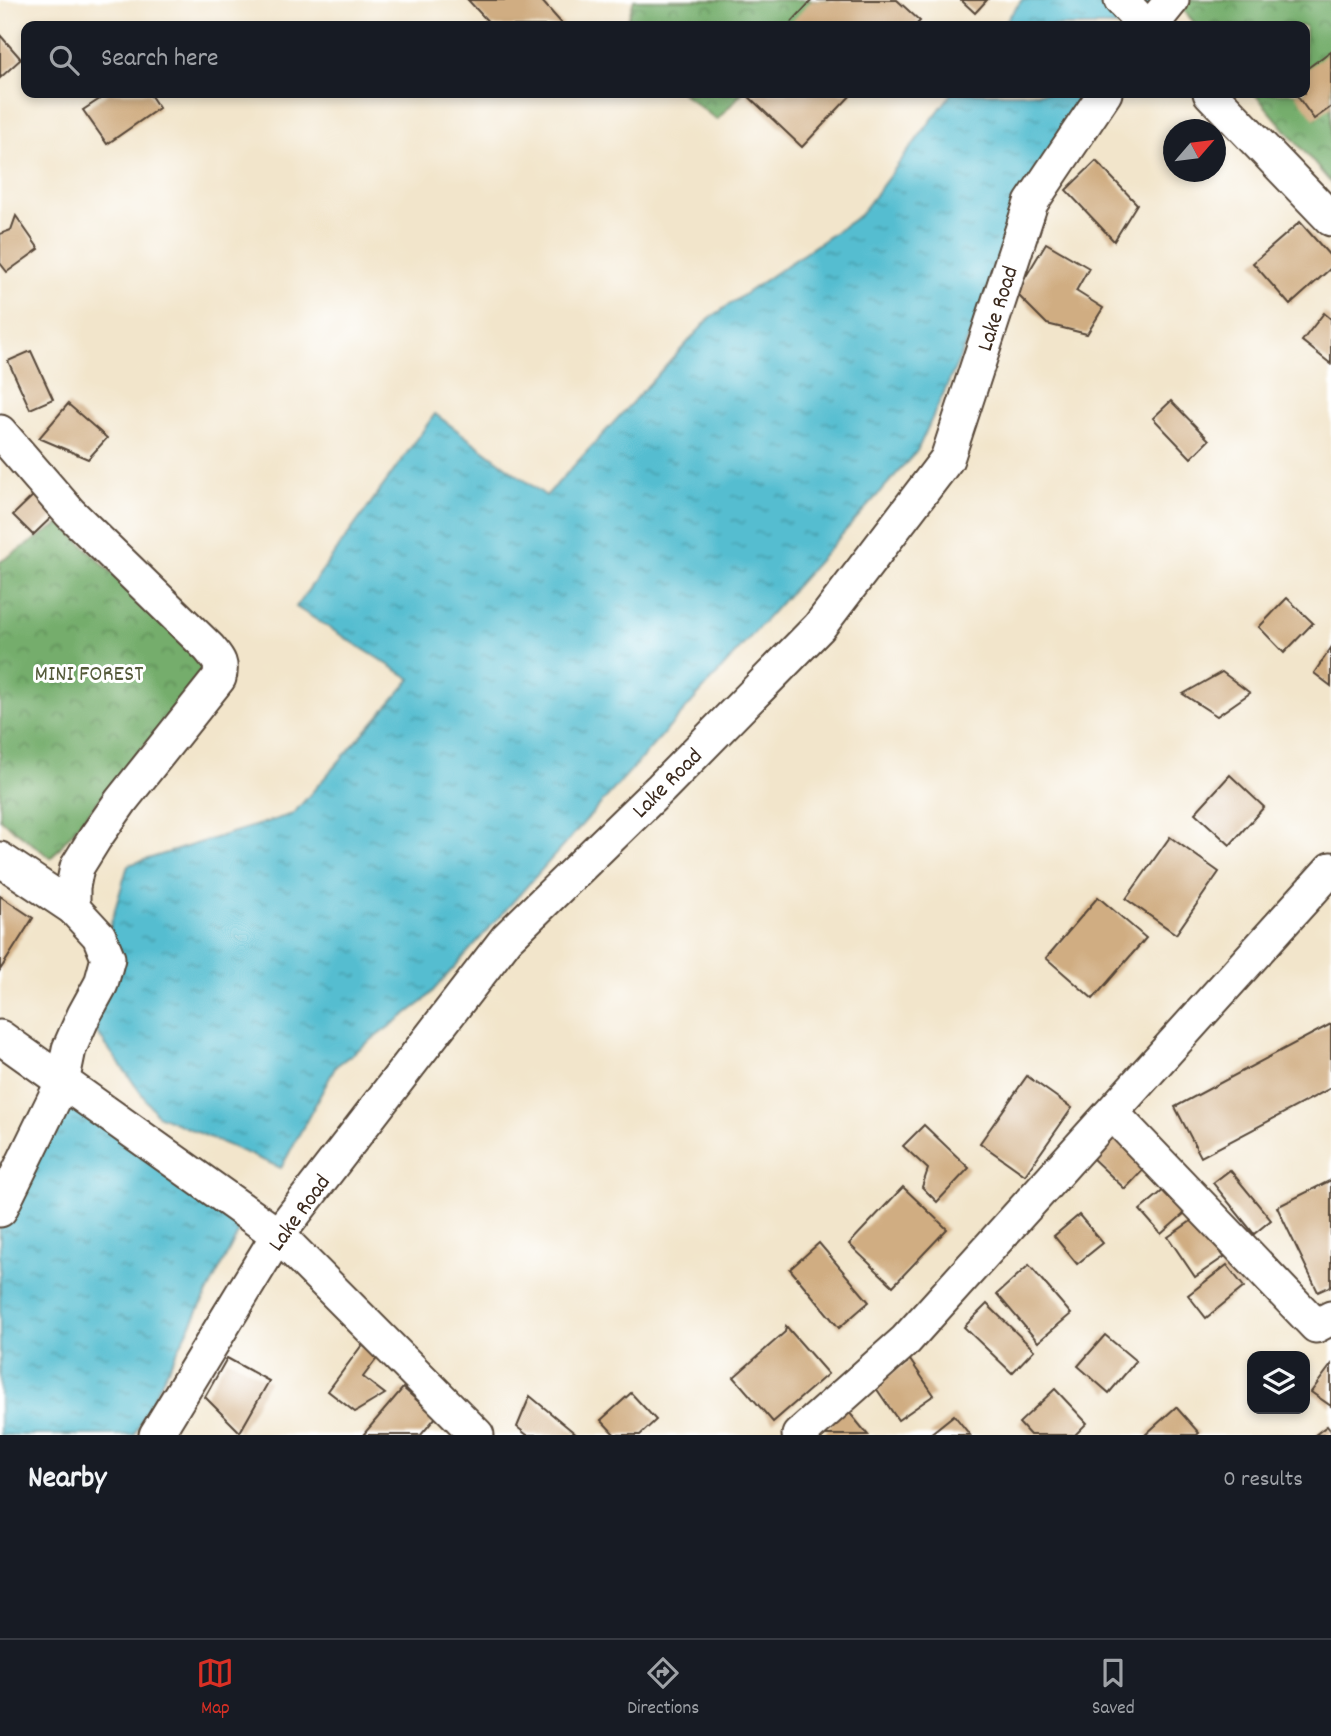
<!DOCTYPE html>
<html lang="en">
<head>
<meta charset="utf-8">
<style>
  :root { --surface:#171b24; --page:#20242c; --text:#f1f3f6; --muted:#9ea1a6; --line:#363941; --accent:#d93025 }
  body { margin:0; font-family:Dekko,sans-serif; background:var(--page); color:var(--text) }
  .controls { position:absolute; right:21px; bottom:21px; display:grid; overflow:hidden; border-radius:14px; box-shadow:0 4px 10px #0003 }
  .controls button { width:63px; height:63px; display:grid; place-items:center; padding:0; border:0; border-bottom:2px solid var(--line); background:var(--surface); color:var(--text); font:35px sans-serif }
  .compass { position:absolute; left:1163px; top:119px; width:63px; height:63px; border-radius:50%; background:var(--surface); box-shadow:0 4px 10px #0003; rotate:62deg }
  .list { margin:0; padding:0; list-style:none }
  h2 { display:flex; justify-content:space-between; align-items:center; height:91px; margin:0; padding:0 28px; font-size:30px }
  h2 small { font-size:23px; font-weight:400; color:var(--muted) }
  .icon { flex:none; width:38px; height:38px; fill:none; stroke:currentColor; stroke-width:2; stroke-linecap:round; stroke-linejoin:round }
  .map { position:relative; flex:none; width:1331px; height:1435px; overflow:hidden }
  .search { position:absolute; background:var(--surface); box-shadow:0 4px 10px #0003; left:21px; right:21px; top:21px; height:77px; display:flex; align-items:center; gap:18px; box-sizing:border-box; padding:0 24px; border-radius:14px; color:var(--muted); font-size:26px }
  .sheet { height:203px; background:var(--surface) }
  nav { display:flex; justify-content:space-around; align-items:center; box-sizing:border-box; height:98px; border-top:2px solid var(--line); background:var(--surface); font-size:19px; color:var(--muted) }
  nav a { display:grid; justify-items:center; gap:4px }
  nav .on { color:var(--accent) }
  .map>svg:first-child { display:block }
</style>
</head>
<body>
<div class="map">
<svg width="1331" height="1435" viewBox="0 0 1331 1435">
  <defs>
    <pattern id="forest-crowns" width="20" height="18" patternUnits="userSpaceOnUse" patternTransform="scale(1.75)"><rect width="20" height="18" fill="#74ad6c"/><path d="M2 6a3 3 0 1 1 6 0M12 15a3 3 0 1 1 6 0" fill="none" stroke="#608d58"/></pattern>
    <pattern id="water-ripples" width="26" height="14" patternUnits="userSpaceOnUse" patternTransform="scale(1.75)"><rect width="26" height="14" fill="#54bdd0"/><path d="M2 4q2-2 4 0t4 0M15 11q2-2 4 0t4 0" fill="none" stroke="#479aa8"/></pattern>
  </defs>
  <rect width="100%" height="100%" fill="#fff"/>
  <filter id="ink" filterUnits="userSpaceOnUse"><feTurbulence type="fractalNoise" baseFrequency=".0143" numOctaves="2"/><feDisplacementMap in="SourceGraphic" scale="14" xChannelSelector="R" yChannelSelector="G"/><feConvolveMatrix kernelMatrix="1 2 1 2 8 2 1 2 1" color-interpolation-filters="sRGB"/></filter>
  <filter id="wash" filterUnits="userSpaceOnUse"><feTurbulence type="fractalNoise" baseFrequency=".00686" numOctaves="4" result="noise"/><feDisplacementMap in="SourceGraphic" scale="28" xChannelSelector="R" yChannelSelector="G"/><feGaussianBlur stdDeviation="1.57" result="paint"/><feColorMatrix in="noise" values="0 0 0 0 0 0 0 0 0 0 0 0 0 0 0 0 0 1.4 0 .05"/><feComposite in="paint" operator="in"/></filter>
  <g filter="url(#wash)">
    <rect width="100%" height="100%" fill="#f2e5cb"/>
    <!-- forest -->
    <g fill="url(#forest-crowns)" stroke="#586c45" stroke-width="2">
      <path d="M634 0H828L804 26H626Z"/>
      <path d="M1175 0H1331V183L1254 93H1305V26H1197Z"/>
      <path d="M682 93H742L717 120Z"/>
      <path d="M61 523 209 668 51 858 0 819V562Z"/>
    </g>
    <!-- water -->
    <g fill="url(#water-ripples)" stroke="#487477" stroke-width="2">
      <path d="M1022 0H1167L1150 26H1002Z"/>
      <path d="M952 93H1105L1031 203 917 451 424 1001 336 1066 281 1168 157 1115 84 1015 128 865 293 814 411 679 296 607 435 414 546 496 710 318 860 215Z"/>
      <path d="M62 1083 248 1214 134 1435H0V1216Z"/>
    </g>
    <g id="blocks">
      <!-- building -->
      <g fill="#d0ad82">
        <path d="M468 0H541L564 26H492Z"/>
        <path d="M812 0H897L920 21 915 26H788Z"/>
        <path d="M961 0H987L975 13Z"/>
        <path d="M0 35 21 59 0 78Z"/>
        <path d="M1331 51V107L1314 119 1295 93H1305V70Z"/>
        <path d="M109 93H149L159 108 107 144 83 110Z"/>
        <path d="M745 93H853L802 147Z"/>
        <path d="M1096 161 1137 204 1114 241 1066 190Z"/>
        <path d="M16 216 39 249 7 272 0 263V234L11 230Z"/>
        <path d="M1300 222 1331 257V268L1290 305 1253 263Z"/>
        <path d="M1046 243 1089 268 1076 291 1103 308 1087 334 1047 324 1016 293Z"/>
        <path d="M1324 313 1331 319V364L1302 341Z"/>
        <path d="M31 351 53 399 30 409 8 361Z"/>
        <path d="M1171 401 1209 440 1191 458 1153 418Z"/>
        <path d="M68 404 107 438 88 459 39 438Z"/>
        <path d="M38 491 58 511 33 535 13 515Z"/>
        <path d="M1287 598 1313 623 1284 653 1259 627Z"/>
        <path d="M1331 648V686L1314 673Z"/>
        <path d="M1222 672 1250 693 1217 716 1183 694Z"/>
        <path d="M1230 775 1264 807 1230 845 1195 813Z"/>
        <path d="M1170 837 1219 872 1176 934 1126 899Z"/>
        <path d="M0 896 33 918 0 970Z"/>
        <path d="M1098 897 1146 938 1093 999 1046 958Z"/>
        <path d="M1331 1024V1088L1201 1157 1175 1107Z"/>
        <path d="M1027 1076 1072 1108 1025 1175 980 1143Z"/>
        <path d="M924 1125 969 1168 937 1202 922 1187 928 1169 903 1146Z"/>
        <path d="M1114 1135 1147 1166 1125 1189 1092 1158Z"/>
        <path d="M1230 1170 1271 1220 1254 1234 1213 1183Z"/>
        <path d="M1331 1180V1286L1318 1292 1277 1207Z"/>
        <path d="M903 1187 947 1229 893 1286 849 1244Z"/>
        <path d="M1165 1189 1185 1213 1161 1234 1140 1210Z"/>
        <path d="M1079 1215 1103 1243 1077 1264 1054 1236Z"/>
        <path d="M1197 1217 1224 1257 1195 1277 1168 1237Z"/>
        <path d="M819 1243 869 1302 839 1328 790 1269Z"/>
        <path d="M1029 1265 1071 1314 1038 1342 997 1294Z"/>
        <path d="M1227 1265 1244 1287 1206 1318 1188 1295Z"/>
        <path d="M987 1304 1034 1350 1012 1373 964 1327Z"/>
        <path d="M786 1326 828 1374 773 1422 734 1377 785 1332Z"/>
        <path d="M1105 1335 1136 1361 1109 1393 1078 1366Z"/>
        <path d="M362 1345 378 1357 363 1377 385 1394 355 1412 328 1391Z"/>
        <path d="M908 1357 934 1395 898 1420 874 1385 907 1363Z"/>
        <path d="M227 1358 269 1381 240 1432 205 1397Z"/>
        <path d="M1331 1365V1406L1311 1392Z"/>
        <path d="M403 1388 436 1417 421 1435H363Z"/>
        <path d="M1055 1389 1087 1423 1075 1435H1030L1019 1423Z"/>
        <path d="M631 1393 656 1420 640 1435H615L601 1420Z"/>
        <path d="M530 1396 577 1435H527L517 1427Z"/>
        <path d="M844 1406 868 1435H823Z"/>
        <path d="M1176 1407 1199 1433 1197 1435H1145Z"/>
        <path d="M954 1415 970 1435H929Z"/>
        <path d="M1327 1426 1331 1431V1435H1315Z"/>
      </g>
    </g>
  </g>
  <g filter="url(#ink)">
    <use href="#blocks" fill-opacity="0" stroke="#564638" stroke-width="2"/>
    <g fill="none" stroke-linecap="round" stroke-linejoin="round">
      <defs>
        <g id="minor">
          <path d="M1121 0 1146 26"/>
          <path d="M1151 26 1172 0"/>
          <path d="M1210 93 1331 219"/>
          <path d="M0 432 70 513 209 648C218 659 223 663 219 678L121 801 95 838 77 867 73 887V908"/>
          <path d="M0 859 73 908 99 936 108 958 101 984 84 1015 69 1049 62 1083 0 1210"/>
          <path d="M0 1037 278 1235 477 1435"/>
          <path d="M1112 1113 1316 1326 1331 1318"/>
          <path d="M156 1435 278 1235 507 938 661 788 819 627 947 459 1031 203 1105 93"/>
          <path d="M799 1435 906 1340 1331 869"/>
        </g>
      </defs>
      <!-- minor casing -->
      <use href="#minor" stroke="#564638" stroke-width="37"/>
      <!-- minor -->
      <use href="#minor" stroke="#fff" stroke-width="33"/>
    </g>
  </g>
  <g text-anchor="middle" stroke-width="6" stroke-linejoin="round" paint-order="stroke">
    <!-- street labels -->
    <g font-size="23" fill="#3b2a1e" stroke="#fff">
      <text transform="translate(996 308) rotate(-72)" y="8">Lake Road</text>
      <text transform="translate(666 782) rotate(-45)" y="8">Lake Road</text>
      <text transform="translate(298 1212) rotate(-54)" y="8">Lake Road</text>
    </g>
    <!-- park labels -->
    <g font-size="23" fill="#555a3a" stroke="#fff">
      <text x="89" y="680">MINI FOREST</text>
    </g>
  </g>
</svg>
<div class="controls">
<button><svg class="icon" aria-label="layers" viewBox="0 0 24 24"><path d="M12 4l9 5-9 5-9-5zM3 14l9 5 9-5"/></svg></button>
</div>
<svg class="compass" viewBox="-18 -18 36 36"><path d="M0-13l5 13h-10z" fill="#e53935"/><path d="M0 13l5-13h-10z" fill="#9ea1a6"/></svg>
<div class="search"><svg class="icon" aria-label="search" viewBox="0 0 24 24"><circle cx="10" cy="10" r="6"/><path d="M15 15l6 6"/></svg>Search here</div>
</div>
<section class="sheet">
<h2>Nearby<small>0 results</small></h2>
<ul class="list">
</ul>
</section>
<nav>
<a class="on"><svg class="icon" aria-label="map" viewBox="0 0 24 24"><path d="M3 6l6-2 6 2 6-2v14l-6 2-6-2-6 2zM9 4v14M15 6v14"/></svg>Map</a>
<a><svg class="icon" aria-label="directions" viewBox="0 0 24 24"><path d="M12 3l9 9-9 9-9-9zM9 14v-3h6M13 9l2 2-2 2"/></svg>Directions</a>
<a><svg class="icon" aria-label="saved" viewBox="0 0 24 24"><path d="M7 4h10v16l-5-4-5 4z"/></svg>Saved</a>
</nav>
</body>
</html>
